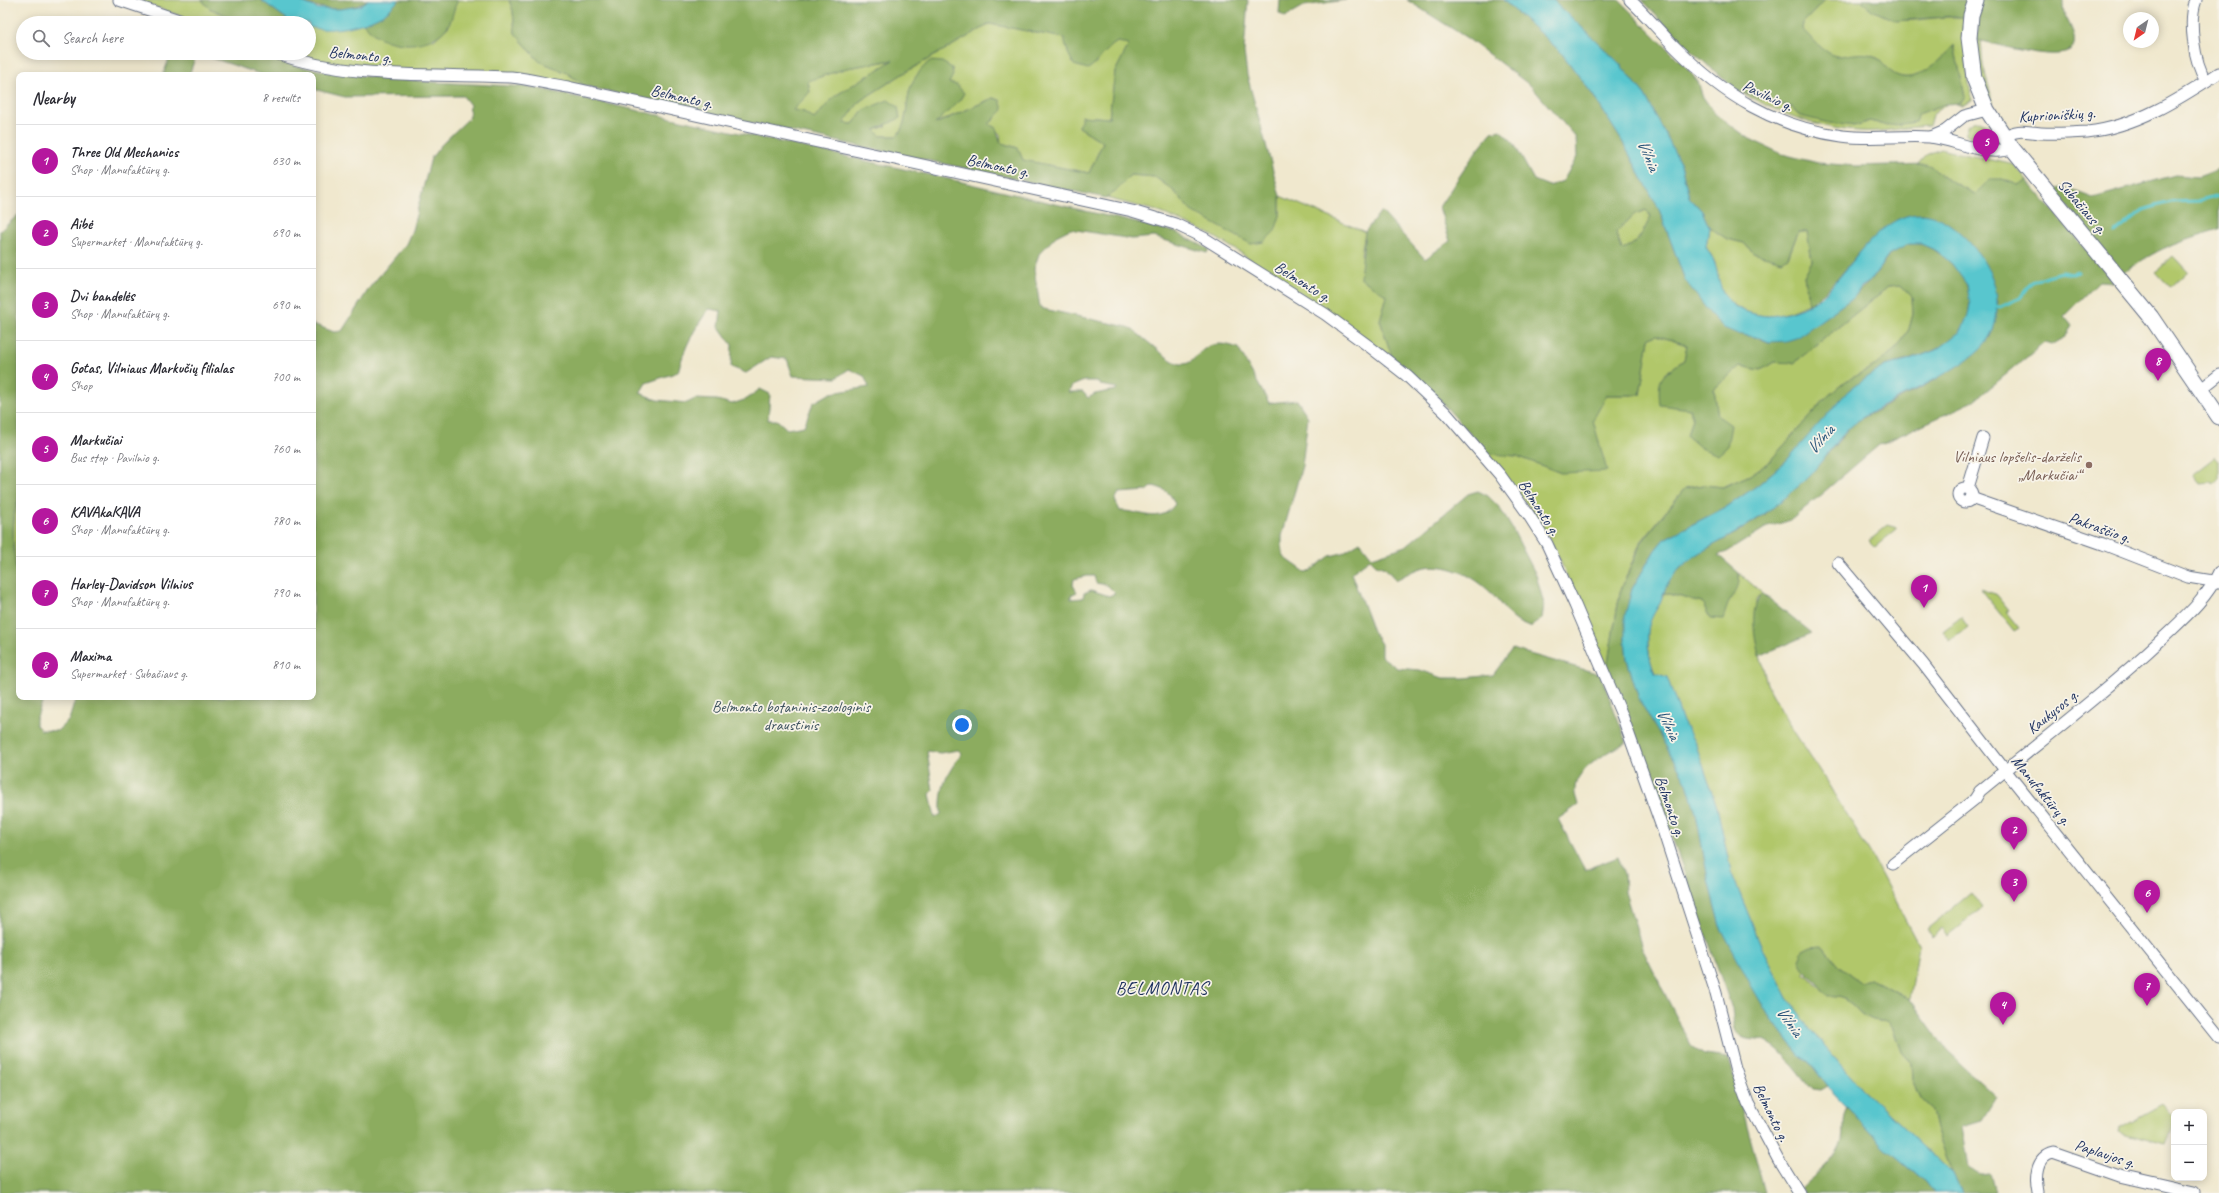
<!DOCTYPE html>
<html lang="en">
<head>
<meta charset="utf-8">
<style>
  :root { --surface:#fff; --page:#f2f2f3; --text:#2b2b33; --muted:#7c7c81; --line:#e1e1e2; --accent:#b5179e }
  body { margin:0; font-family:Caveat,sans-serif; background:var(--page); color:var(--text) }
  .controls { position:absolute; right:12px; bottom:12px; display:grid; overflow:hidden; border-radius:8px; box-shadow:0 2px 10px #0003 }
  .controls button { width:36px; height:36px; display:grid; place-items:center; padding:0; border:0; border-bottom:1px solid var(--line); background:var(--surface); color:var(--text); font:20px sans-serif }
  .compass { position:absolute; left:2123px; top:12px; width:36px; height:36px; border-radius:50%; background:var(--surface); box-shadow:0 2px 10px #0003; rotate:215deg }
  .you { position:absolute; left:962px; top:725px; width:14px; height:14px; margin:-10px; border:3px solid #fff; border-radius:50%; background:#1a73e8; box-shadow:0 0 0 6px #1a73e833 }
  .badge { display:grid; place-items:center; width:26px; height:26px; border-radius:50%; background:var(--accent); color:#fff; font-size:13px; font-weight:700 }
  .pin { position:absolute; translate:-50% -33px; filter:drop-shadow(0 1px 2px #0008) }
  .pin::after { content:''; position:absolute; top:21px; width:14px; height:12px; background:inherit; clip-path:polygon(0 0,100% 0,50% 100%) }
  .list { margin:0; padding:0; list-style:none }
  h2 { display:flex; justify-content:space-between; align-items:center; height:52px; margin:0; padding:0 16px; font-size:17px }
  h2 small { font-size:13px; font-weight:400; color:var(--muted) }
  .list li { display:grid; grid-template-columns:26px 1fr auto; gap:12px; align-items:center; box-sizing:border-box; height:72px; padding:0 16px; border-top:1px solid var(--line) }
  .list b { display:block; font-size:15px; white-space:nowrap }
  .list p { margin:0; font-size:13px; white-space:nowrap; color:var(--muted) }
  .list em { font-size:13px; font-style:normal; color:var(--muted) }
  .icon { flex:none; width:22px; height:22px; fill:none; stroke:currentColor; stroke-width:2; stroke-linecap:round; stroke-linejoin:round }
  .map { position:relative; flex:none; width:2219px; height:1193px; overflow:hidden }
  .search { position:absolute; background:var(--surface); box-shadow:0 2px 10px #0003; left:16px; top:16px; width:300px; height:44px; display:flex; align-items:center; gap:10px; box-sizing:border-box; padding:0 14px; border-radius:22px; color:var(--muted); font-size:15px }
  .panel { position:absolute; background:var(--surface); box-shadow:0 2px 10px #0003; left:16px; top:72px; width:300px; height:628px; border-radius:8px }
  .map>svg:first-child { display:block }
</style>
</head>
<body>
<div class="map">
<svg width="2219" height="1193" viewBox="0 0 2219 1193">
  <rect width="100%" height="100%" fill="#f7f3e8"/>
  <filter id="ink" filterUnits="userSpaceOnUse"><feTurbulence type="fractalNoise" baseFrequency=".025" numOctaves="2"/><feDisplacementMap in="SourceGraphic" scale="8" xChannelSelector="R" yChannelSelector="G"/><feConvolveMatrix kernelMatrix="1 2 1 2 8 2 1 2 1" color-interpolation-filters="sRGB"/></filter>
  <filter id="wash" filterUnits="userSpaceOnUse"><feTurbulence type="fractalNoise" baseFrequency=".012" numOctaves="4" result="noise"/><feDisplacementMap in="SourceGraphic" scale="16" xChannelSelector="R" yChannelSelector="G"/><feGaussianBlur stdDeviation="0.9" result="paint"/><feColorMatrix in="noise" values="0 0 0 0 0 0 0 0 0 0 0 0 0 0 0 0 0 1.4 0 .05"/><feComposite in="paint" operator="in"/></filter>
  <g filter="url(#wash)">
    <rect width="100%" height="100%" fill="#f0e8ce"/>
    <!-- green -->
    <g fill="#b1c76b" stroke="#667b64">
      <path d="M135 0H202L209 8 244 23H201Z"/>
      <path d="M458 0H509L513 11 515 33 539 61 567 73 585 86 348 66 289 53H309V27L340 28 363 23 374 34 434 40 449 26 454 6Z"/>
      <path d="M1825 0H1860C1902 36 1922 12 1968 18L1966 65 1972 100 1962 106 1954 103H1961L1965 97 1954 45C1938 62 1915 89 1890 72 1883 67 1880 57 1872 55 1860 52 1847 59 1835 56 1823 53 1811 37 1802 29L1803 23Z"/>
      <path d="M990 24 1065 38 1068 53 1096 64 1105 50 1117 42 1130 43 1115 72 1109 118 1082 116 1079 127 1103 142 1089 173 1022 160 1018 148 1001 143 1000 134 989 124 995 119 1000 100 993 98 934 124 959 101 964 93 949 83 930 61C922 68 915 76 911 86 905 103 909 121 897 136H881L875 130 887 126 864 110 853 124 843 123 860 101 904 73Z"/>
      <path d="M1977 40 1981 41 1983 66 1993 102 1989 103 1980 75Z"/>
      <path d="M894 60 835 96 814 119 804 112 792 110 810 92 808 81 847 68Z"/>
      <path d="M1737 91 1792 108 1800 116 1854 126 1871 121 1887 126 1945 104 1946 105 1932 115 1929 126C1906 127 1881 133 1858 131 1812 128 1778 111 1737 91Z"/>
      <path d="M1980 121 1988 125 2001 145 1974 139 1966 134V126L1973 122Z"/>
      <path d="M1940 149 2015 165 2027 180 2018 185 2002 179 1975 194 1939 174 1931 166 1917 165 1926 155Z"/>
      <path d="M1130 175 1155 177 1174 191 1191 211 1280 216V196L1365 232 1361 254 1387 296 1380 320 1392 357 1241 253 1208 233 1157 211 1106 198 1119 188Z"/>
      <path d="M1646 210 1651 217C1644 230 1638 246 1622 249L1616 232 1635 214Z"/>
      <path d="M1709 227 1727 239 1744 243 1753 253 1789 256 1798 232H1807L1812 261 1804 276 1809 304C1798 308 1785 315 1773 316 1755 317 1732 309 1723 293 1717 283 1719 273 1715 263 1713 257 1709 252 1706 247Z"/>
      <path d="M2173 256 2188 272 2171 288 2156 272Z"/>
      <path d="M1902 286 1912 297 1913 314 1909 329 1898 347 1876 365 1846 381 1828 396 1769 462 1750 475 1723 487 1704 485 1685 488 1640 543 1620 592 1607 668 1559 558 1540 521 1488 454 1517 456 1561 473 1607 395H1640L1649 339 1656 335 1687 345 1684 360 1664 374 1690 409 1692 418 1687 437 1718 417 1714 389 1740 366 1761 370 1774 362 1794 363 1888 287Z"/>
      <path d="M2215 457 2219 461V479L2214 484 2211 482 2200 483 2193 474Z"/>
      <path d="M19 497V598C14 567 8 528 19 497Z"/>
      <path d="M1888 525 1898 528 1875 547 1869 541Z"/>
      <path d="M1739 573 1762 593 1756 600V639L1767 684 1787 721 1825 779 1874 860 1919 946 1910 999 1870 979 1861 982 1839 967 1822 946 1804 973C1815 979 1813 983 1819 988 1823 991 1828 995 1832 996 1837 998 1840 996 1844 999 1861 1009 1864 1023 1887 1021L1892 1026 1901 1052 1911 1063 1912 1079 1921 1101 1932 1111 1936 1129 1952 1173 1862 1089 1817 1038 1788 998 1763 950 1731 872 1717 807 1696 745 1683 722 1667 677 1655 673C1649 662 1645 633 1650 621 1654 611 1660 603 1664 593L1702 602 1710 618C1723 605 1741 592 1739 573Z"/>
      <path d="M1980 589 1997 595 2009 610 2006 612 2019 628 2014 631Z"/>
      <path d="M1961 617 1968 627 1950 641 1943 631Z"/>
      <path d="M1971 893 1982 908 1947 936 1941 929 1933 936 1927 929Z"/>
      <path d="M2162 1104 2174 1118V1125L2166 1144 2118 1132 2119 1128Z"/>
    </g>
    <!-- forest -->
    <g fill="#8cac5f" stroke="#546e5e" fill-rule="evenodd">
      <path d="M202 0H261L291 22 244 23 209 8Z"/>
      <path d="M297 0H368C346 15 320 9 297 0Z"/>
      <path d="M399 0H458C453 8 453 19 448 26 433 48 395 49 374 34 370 31 367 27 363 23L384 14Z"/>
      <path d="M509 0H1248L1244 52 1247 75 1280 196V216L1275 231 1264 242 1251 244 1191 211 1174 191 1155 177 1130 175 1119 188 1106 198 670 106 585 86 567 73 539 61 515 33 513 11ZM990 24 1064 38 1068 53 1074 65 1088 69C1099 62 1105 50 1117 42L1129 44 1115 72 1109 118 1082 116 1079 127 1103 142 1089 173 1023 160 1018 148 1001 143 996 128 989 124 1003 110 1000 100 993 98 935 124 959 101 964 93 957 85 949 83 953 75 952 68 942 62 930 61C922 68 915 76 911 86 905 103 909 121 897 136H881L875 130 900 118 898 107 888 100 864 110 853 124 844 123 860 101 904 73ZM893 60 835 96 814 119 804 112 793 110 810 92 808 81 847 68Z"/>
      <path d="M1280 0H1346L1304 6 1285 17 1279 13Z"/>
      <path d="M1407 0H1503L1560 51 1593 95 1622 141 1659 209 1685 280 1751 336 1769 342 1795 338 1855 296C1860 288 1865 287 1870 281 1881 268 1890 248 1909 244 1929 239 1961 268 1967 286 1972 301 1970 317 1961 330 1946 351 1909 360 1885 366L1786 461 1758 485 1728 506 1664 539 1655 550 1632 589 1625 639 1627 659 1639 699 1687 783 1696 813 1709 884 1720 926 1769 1016 1799 1056 1808 1060 1828 1087 1821 1091 1813 1090C1801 1077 1782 1048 1766 1042 1758 1038 1746 1042 1739 1035 1733 1029 1733 1016 1732 1009L1674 843 1607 668 1620 592 1641 543 1685 488 1704 485 1723 487 1750 475 1769 462 1828 396 1846 381 1876 365 1898 347 1909 329 1913 314 1912 297 1902 286 1888 287 1794 363 1774 362 1761 370 1740 366 1714 389 1718 416 1731 425 1727 447 1718 455 1701 448 1687 436 1692 418 1690 409 1660 405C1657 375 1662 376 1684 360L1687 345 1656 335 1649 339 1640 395H1607L1593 420 1607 471 1561 473 1517 456 1488 454 1438 398 1392 357 1380 320 1387 296 1360 278 1365 232 1381 211 1425 259 1450 241 1439 207 1477 150 1492 132 1500 130 1513 142 1534 180 1549 186 1563 181 1577 157 1576 138 1531 86 1467 38ZM1646 210 1651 216C1644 230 1638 246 1621 249L1616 232 1635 214Z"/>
      <path d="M1553 0H1619L1688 69 1698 82 1703 97 1716 115 1750 139 1782 154 1818 163 1856 166 1926 164 1931 166 1939 174 1975 194 1990 179H2002L2018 185 2027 180 2114 282 2099 281 2064 316 2072 326 2065 337 2052 345 2044 343 1974 401 1879 445 1791 520 1765 528 1727 552 1718 555 1739 573C1740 589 1736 588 1730 600 1727 606 1725 613 1723 619L1710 618 1702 602 1664 593 1666 585 1673 575 1693 556 1736 533 1764 515 1803 482 1855 422 1933 381 1973 355 1990 337 1998 301 1924 214C1868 219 1851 277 1809 304L1804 276 1812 261 1807 232H1798L1788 257 1782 261 1753 253 1744 243 1727 239 1709 227 1702 211 1689 197 1681 165 1645 95 1618 62Z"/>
      <path d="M1641 0H1825L1803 23 1802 29C1809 36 1828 56 1837 56 1847 56 1858 52 1868 54 1877 55 1882 64 1889 70 1912 91 1938 62 1954 45L1965 97 1961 103 1945 104 1919 114 1916 122 1887 126 1871 121 1854 126 1829 123 1800 116 1792 107 1737 91 1686 46Z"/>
      <path d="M1860 0H2063C2063 5 2063 11 2065 15 2069 24 2076 34 2074 45 2070 67 1992 43 1977 40L1979 20 1954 16 1896 21 1872 10Z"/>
      <path d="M171 53H255L295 66 341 74 432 82 531 87 962 182 1175 232 1209 249 1207 253 1154 237 1132 239 1070 229 1056 236 1039 254 1034 269 1040 307 1044 309 1128 327C1141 334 1169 363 1181 364 1200 366 1198 333 1238 348L1269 403 1297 400 1308 417 1302 466 1282 536V550L1284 557 1305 572 1310 571 1330 556 1342 553 1360 542 1372 557 1406 546 1468 494 1478 491 1488 496 1499 507 1513 530 1536 575 1544 604 1542 619 1530 627C1509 621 1505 608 1491 593 1475 576 1445 561 1421 568 1413 570 1404 576 1396 580L1385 568 1376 565 1370 559 1351 573 1373 631 1381 644V656L1397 668 1420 670 1443 678H1464L1493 675 1512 649 1600 674 1627 742C1611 751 1575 768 1575 789 1574 794 1577 800 1578 805L1558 819 1585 870 1618 857 1624 874 1625 892 1642 948 1691 1046 1704 1055 1729 1058 1765 1193H0V231L19 214V497C7 530 17 565 19 598 21 631 19 664 19 697H44L36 719V725L41 730 57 731 69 720 76 697H313V324L334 332 342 331 370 287 406 244 412 230 431 158 442 144 469 118 470 105 463 96 345 97 313 89V75H263L197 53 189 75H163ZM709 309 721 311 719 327 732 345 731 367 746 373 771 357 787 359 793 376 836 378 849 369 864 376 869 387 831 393 813 403 804 426 787 429 777 420H768L770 394 760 389 747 399 732 404 717 400 695 399 687 403 657 400 640 393 646 383 678 372C684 348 694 329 709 309ZM1084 381H1097L1100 385 1117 388 1116 390 1095 394 1088 398 1083 392H1068L1072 386ZM1153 486C1165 489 1170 492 1175 504 1160 526 1140 510 1120 511L1115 500 1119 493 1147 491ZM1087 576H1094L1096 583 1107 585 1115 593 1109 596 1091 590 1084 593 1083 598 1071 599V595L1077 592 1073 585 1074 579ZM958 750 962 753C946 775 940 786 941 814L935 818 930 794 933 791 927 751 940 753Z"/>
      <path d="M2219 169V229C2180 241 2156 248 2123 274L2054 190 2063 187 2093 198 2175 175 2198 177Z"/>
      <path d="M1762 593 1812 633 1759 656C1755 635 1748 612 1762 593Z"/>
      <path d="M1822 946 1839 967 1861 982 1870 979 1910 999 1948 1052 1996 1097 1982 1120 1962 1126 1969 1168 1980 1174 1990 1173 1995 1193H1962L1952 1173 1936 1129 1932 1111 1921 1101 1912 1079 1911 1063 1901 1052 1892 1026 1887 1021C1865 1023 1861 1010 1845 999 1840 996 1836 998 1831 996 1818 990 1819 984 1812 977 1805 971 1803 969 1799 960L1803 951 1811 947Z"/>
      <path d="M1847 1107 1885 1147 1926 1182 1934 1193H1805L1801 1188C1815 1174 1837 1160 1842 1140 1844 1128 1841 1117 1847 1107Z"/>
    </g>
    <!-- water -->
    <g fill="#59c6ce" stroke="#3a7a96">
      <path d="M261 0H297L319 9H340L360 6 368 0H399C394 5 389 11 382 15 362 26 332 33 309 27V23L291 22Z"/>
      <path d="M1503 0H1553L1618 62 1645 95 1681 165 1689 197 1702 211 1709 227 1706 247C1709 252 1713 258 1715 264 1720 278 1718 291 1731 303 1739 311 1755 315 1767 316 1783 316 1808 308 1821 297 1855 267 1892 186 1949 224 1968 237 1984 258 1993 280 1999 296 1999 321 1990 336 1974 367 1895 397 1865 416 1839 431 1824 463 1802 483 1783 501 1760 518 1737 532 1714 546 1691 554 1674 575 1665 584 1664 594 1659 605 1656 610 1652 616 1650 622 1645 634 1649 662 1655 673L1667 677 1683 722 1696 745 1717 807 1731 872 1763 950 1788 998 1817 1038 1862 1089 1952 1173 1962 1193H1934L1926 1182 1885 1147 1828 1087 1808 1060 1799 1056 1769 1016 1752 987 1720 926 1709 884 1696 813 1687 783 1639 699 1627 659 1625 639V615L1632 589 1655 550 1664 539 1728 506 1758 485 1786 461 1848 391 1867 377 1885 366 1907 361 1936 350 1961 331 1968 315 1970 304 1967 285 1952 264 1937 251 1921 244H1909L1889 255 1869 282 1861 287 1855 296 1796 338 1786 341 1769 342 1760 338 1738 334 1724 328 1711 315 1685 280 1659 209 1622 141 1593 95 1560 51Z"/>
    </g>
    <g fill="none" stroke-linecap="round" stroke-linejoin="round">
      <!-- stream -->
      <g stroke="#59c6ce" stroke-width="3">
        <path d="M2115 233 2143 210 2170 202 2200 201 2219 196"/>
        <path d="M1993 306 2000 307 2020 298 2032 282 2046 276 2061 272 2072 274 2078 272"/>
      </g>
    </g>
  </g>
  <g filter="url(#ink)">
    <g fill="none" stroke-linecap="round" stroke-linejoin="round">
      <defs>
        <g id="street">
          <path d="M119 0 188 23"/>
          <path d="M1630 0C1646 15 1660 32 1676 48 1723 95 1775 127 1842 136 1871 140 1900 135 1930 137 1954 139 1990 159 2012 148"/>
          <path d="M2196 0C2188 21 2194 62 2206 81"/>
          <path d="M275 53C351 80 432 73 511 77 530 79 549 84 568 87L1132 211 1175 224 1204 238 1325 314 1370 347 1407 376 1446 413 1500 475 1528 514 1547 544 1575 605 1622 715 1664 833 1716 993 1735 1068 1748 1103 1778 1159 1799 1193"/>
          <path d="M1931 137 1945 131 1964 116 1987 110"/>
          <path d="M2003 137C2020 128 2025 132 2041 133 2056 134 2072 133 2087 132 2136 127 2179 99 2219 73"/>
          <path d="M2200 390 2219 375"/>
          <circle cx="1965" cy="495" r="7"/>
          <path d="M1968 488 1983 438"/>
          <path d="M1971 498 2103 544 2188 577 2219 582"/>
          <path d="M1838 563 1923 664 2005 770 2219 1037"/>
          <path d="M1893 864 1975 799 1980 791C2041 741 2104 693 2162 639 2183 619 2207 599 2219 572"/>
          <path d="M2038 1193C2035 1178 2035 1157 2053 1153L2119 1176 2194 1193"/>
        </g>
        <path id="secondary" d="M1976 0 1971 15 1969 38 1974 78 1987 110 2012 148 2151 317 2219 417"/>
      </defs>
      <!-- street casing -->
      <use href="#street" stroke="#667085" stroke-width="13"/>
      <!-- secondary casing -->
      <use href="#secondary" stroke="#667085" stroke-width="17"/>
      <!-- street -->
      <use href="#street" stroke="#fff" stroke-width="11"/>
      <!-- secondary -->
      <use href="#secondary" stroke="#fff" stroke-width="15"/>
    </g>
  </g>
  <!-- markers -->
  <circle fill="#8d6e63" stroke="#f7f3e8" stroke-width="1.5" cx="2089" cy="465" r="4"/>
  <g text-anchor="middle" stroke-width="3.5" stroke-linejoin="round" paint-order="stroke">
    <!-- street labels -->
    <g font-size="16" fill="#1b2f5e" stroke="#f7f3e8">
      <text transform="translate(360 54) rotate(6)" y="6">Belmonto g.</text>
      <text transform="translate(1768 95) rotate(25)" y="6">Pavilnio g.</text>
      <text transform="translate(682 96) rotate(13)" y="6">Belmonto g.</text>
      <text transform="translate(2057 114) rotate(-3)" y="6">Kuprioniškių g.</text>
      <text transform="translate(998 165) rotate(12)" y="6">Belmonto g.</text>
      <text transform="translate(2083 206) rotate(50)" y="6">Subačiaus g.</text>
      <text transform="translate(1303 281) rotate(32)" y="6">Belmonto g.</text>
      <text transform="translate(1540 507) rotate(57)" y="6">Belmonto g.</text>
      <text transform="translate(2100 527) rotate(20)" y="6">Pakraščio g.</text>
      <text transform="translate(2052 711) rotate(-39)" y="6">Kaukysos g.</text>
      <text transform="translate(2042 790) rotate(51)" y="6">Manufaktūrų g.</text>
      <text transform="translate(1671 806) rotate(71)" y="6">Belmonto g.</text>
      <text transform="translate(1772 1112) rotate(64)" y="6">Belmonto g.</text>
      <text transform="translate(2105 1153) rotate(18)" y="6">Paplaujos g.</text>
    </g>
    <!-- education labels -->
    <g font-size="16" fill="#785e54" stroke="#f7f3e8" text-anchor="end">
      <text x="2081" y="462">Vilniaus lopšelis-darželis<tspan x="2081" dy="18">„Markučiai“</tspan></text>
    </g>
    <!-- park labels -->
    <g font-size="16" fill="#405561" stroke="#f7f3e8">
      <text x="791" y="712">Belmonto botaninis-zoologinis<tspan x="791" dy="18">draustinis</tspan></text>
    </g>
    <!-- water labels -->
    <g font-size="17" font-style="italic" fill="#2a557a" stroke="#f7f3e8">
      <text transform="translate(1649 155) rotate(67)" y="6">Vilnia</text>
      <text transform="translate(1820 439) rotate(-48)" y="6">Vilnia</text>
      <text transform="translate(1669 724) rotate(64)" y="6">Vilnia</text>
      <text transform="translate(1790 1021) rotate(54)" y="6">Vilnia</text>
    </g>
    <!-- quarter labels -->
    <g font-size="18" letter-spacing="1" fill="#1b2f5e" stroke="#f7f3e8">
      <text x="1162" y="994">BELMONTAS</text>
    </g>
  </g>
</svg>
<div class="controls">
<button>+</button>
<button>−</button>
</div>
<svg class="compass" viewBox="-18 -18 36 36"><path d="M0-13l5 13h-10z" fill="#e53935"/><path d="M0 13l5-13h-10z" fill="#7c7c81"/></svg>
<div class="you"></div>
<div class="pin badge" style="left:1924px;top:608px">1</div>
<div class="pin badge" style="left:2014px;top:850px">2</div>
<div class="pin badge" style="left:2014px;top:902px">3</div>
<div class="pin badge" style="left:2003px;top:1025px">4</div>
<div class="pin badge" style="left:1986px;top:162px">5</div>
<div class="pin badge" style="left:2147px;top:913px">6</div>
<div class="pin badge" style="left:2147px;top:1006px">7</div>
<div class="pin badge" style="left:2158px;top:381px">8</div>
<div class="search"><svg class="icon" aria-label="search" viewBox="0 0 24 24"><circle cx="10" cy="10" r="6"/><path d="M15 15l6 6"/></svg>Search here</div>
<section class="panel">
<h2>Nearby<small>8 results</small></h2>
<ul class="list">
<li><span class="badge">1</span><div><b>Three Old Mechanics</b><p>Shop · Manufaktūrų g.</p></div><em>630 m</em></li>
<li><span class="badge">2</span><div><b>Aibė</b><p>Supermarket · Manufaktūrų g.</p></div><em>690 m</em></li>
<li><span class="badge">3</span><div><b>Dvi bandelės</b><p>Shop · Manufaktūrų g.</p></div><em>690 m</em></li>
<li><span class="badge">4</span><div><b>Gotas, Vilniaus Markučių filialas</b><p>Shop</p></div><em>700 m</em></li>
<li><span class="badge">5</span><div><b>Markučiai</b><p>Bus stop · Pavilnio g.</p></div><em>760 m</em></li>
<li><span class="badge">6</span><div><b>KAVAkaKAVA</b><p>Shop · Manufaktūrų g.</p></div><em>780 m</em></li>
<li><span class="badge">7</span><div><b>Harley-Davidson Vilnius</b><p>Shop · Manufaktūrų g.</p></div><em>790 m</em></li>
<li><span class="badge">8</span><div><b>Maxima</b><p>Supermarket · Subačiaus g.</p></div><em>810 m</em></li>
</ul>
</section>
</div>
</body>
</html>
